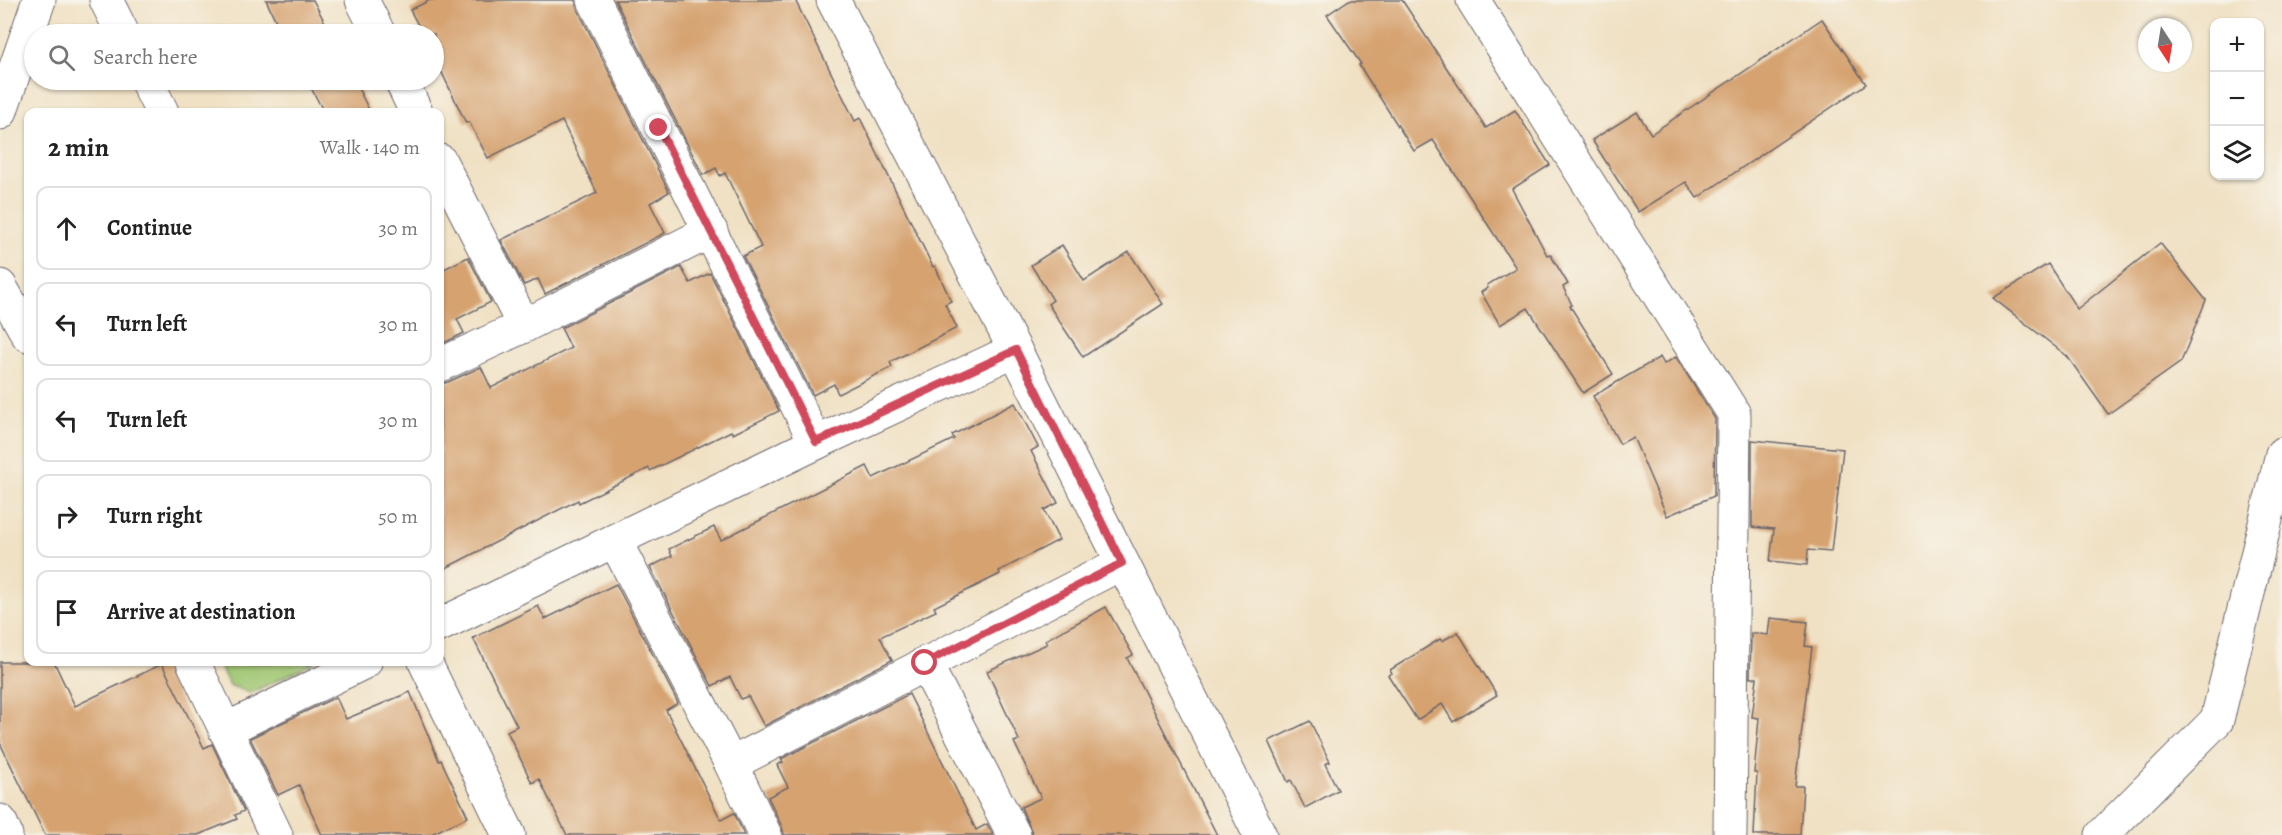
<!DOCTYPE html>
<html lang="en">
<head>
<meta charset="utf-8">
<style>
  :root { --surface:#fff; --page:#f6f6f6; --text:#222; --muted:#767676; --line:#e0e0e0 }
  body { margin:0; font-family:Alegreya,serif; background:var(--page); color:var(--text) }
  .controls { position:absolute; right:18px; top:18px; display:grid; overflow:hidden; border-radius:12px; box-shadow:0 2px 4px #0004 }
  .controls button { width:54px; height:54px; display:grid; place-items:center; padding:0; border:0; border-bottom:2px solid var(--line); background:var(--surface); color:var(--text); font:30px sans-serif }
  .compass { position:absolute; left:2138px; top:18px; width:54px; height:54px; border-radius:50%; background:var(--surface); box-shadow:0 2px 4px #0004; rotate:168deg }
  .stop { position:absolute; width:18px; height:18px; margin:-14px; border:4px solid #d1495b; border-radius:50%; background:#fff }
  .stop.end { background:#d1495b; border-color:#fff; box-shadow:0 2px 6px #0008 }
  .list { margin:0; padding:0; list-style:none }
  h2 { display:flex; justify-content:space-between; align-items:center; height:78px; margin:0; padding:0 24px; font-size:26px }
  h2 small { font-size:20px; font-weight:400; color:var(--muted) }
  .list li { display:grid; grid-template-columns:39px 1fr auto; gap:18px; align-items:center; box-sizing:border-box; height:84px; margin:0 12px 12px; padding:0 12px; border:2px solid var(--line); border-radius:12px }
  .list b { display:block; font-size:22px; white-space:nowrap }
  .list em { font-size:20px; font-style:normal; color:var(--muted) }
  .icon { flex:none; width:33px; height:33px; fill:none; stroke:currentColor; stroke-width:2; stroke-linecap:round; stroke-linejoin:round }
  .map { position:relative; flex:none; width:2282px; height:835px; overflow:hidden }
  .search { position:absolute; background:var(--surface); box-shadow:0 2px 4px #0004; left:24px; top:24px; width:420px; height:66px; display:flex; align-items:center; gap:15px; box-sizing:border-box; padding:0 21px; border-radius:33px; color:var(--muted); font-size:22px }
  .panel { position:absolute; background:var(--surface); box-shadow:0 2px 4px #0004; left:24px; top:108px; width:420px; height:558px; border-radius:12px }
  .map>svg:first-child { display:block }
</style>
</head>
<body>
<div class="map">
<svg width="2282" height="835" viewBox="0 0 2282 835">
  <rect width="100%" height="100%" fill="#f7f3e8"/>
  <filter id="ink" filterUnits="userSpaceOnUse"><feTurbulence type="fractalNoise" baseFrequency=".0167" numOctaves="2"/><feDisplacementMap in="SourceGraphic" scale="12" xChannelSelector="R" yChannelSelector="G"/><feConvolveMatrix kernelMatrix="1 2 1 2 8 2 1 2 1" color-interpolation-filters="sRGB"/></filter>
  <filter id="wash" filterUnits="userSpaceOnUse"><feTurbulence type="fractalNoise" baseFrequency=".008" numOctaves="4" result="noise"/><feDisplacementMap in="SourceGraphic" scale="24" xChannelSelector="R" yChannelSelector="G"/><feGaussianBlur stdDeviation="1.35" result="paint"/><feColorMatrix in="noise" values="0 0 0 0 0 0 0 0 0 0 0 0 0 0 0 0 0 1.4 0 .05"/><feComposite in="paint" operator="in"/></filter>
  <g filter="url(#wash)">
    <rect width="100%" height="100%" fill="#f0e1c4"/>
    <!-- green -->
    <path fill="#9fc671" stroke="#607456" stroke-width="1.5" d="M218 662H316L250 693 229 685Z"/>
    <g id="blocks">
      <!-- building -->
      <g fill="#d5a26f">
        <path d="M266 0H313L331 34H282Z"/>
        <path d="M430 0H575L577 8 669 192 650 203 665 233 545 294 538 279 524 285 501 240 597 193 562 121 488 158 469 122 466 123 434 56V34H423L410 10Z"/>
        <path d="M615 0H795L855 121 860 118 933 267 935 266 951 301 945 304 957 328 890 362 892 367 838 394 834 384 813 395 743 256 761 247 725 173 720 176 716 168 703 175Z"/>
        <path d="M1349 0H1402L1486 128 1515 110 1550 165 1512 189 1547 255 1550 254 1568 284 1563 287 1572 305 1570 306 1613 374 1583 393 1528 308 1500 325 1481 292 1488 288 1487 285 1516 268 1433 140 1414 151 1359 65 1361 64 1327 15Z"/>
        <path d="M1822 19 1866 84 1697 198 1686 182 1638 212 1592 140 1637 112 1651 134Z"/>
        <path d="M304 80H354L370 112H324L311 88 309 89Z"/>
        <path d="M2160 243 2206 300 2181 362 2108 414 2067 356 1993 298 2048 264 2077 309Z"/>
        <path d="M1062 245 1084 281 1129 252 1163 304 1083 357 1048 304 1053 300 1031 265Z"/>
        <path d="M468 257 491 302 457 319 464 333 440 345V271Z"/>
        <path d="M681 267 690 283 710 273 779 411 733 434 731 431 650 471 649 468 579 503 578 500 440 571V384L448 382 481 367 491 388 571 348 561 328Z"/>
        <path d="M1660 357 1664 364 1676 357 1715 419 1714 496 1667 516 1633 437 1620 444 1593 396Z"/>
        <path d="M1015 403 1038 447 1031 451 1058 503 1044 510 1059 540 999 571 1000 574 934 607 936 611 880 637 892 660 764 726 748 696 741 699 730 677 712 686 650 567 672 556 669 549 714 527 721 540 867 466 873 478 954 439 952 435Z"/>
        <path d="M1752 440 1843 449 1831 552 1808 550 1807 565 1770 561 1774 529 1752 527Z"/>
        <path d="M616 584 678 703 666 710 721 820 734 813 744 835H567L539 779 532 783 507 731 517 726 473 638 538 606 545 619Z"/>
        <path d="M1106 607 1133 655 1127 658 1217 835H1033L1021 807 1041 798 1014 742 1019 740 987 671 1047 644 1045 640Z"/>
        <path d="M1770 618 1808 622 1805 646 1812 647 1795 786H1803L1800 835H1754L1757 773H1754L1759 718 1752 717 1757 678H1750L1751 633 1768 635Z"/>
        <path d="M1458 632 1497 695 1453 722 1442 704 1417 720 1388 675 1392 673 1390 670 1440 639 1442 641Z"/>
        <path d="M0 662H54L75 706 162 664 204 748 212 744 244 811 235 815 237 819 198 835H45L0 743Z"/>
        <path d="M410 692 439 761 441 760 468 817 429 835H322L299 785 278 795 250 738 336 697 346 719Z"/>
        <path d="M909 694 976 830 987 824 993 835H784L782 827 768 797 788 787 777 765 783 762 781 759Z"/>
        <path d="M1310 721 1330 762 1325 764 1338 790 1305 808 1291 780 1288 782 1269 741Z"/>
      </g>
    </g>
  </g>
  <g filter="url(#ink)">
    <use href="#blocks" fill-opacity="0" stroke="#6a656b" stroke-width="1.5"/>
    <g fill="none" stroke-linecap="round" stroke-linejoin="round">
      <defs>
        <g id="minor">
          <path d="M106 0 123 34"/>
          <path d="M362 0 379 34"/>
          <path d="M594 0 816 443"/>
          <path d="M833 0 1015 350 1260 835"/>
          <path d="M1473 0 1734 414 1730 835"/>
          <path d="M146 80 162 112"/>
          <path d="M401 80 416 112"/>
          <path d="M440 161 524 326 440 365"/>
          <path d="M0 286 28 335"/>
          <path d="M524 326 711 231"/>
          <path d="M615 541 731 764 1122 563"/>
          <path d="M440 625 816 443 1015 350"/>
          <path d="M193 662 276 835"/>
          <path d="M425 662 509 835"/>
          <path d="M925 663 1014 835"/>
          <path d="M225 730 365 662"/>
          <path d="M731 764 765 835"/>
          <path d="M0 821 6 835"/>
          <path d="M2102 835 2217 720 2282 454"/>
        </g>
        <path id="tertiary" d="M0 113 39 0"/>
      </defs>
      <!-- minor casing -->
      <use href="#minor" stroke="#6a656b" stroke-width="35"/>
      <!-- tertiary casing -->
      <use href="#tertiary" stroke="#6a656b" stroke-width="35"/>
      <!-- minor -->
      <use href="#minor" stroke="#fff" stroke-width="33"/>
      <!-- tertiary -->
      <use href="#tertiary" stroke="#fff" stroke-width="33"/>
    </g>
  </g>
  <g fill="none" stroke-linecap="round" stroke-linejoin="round" filter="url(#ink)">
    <!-- route -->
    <path stroke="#d1495b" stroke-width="8" d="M659 128 816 442 1016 350 1122 563 925 663"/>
  </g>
</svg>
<div class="controls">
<button>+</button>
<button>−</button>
<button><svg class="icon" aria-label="layers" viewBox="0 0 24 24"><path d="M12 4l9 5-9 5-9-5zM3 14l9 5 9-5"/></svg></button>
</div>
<svg class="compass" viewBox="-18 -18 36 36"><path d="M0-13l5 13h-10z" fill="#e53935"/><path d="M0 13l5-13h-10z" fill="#767676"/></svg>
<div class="stop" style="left:925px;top:663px"></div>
<div class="stop end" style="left:659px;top:128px"></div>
<div class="search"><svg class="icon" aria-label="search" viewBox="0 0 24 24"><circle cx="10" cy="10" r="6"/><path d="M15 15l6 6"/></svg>Search here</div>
<section class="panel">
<h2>2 min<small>Walk · 140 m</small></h2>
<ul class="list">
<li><svg class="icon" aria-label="ahead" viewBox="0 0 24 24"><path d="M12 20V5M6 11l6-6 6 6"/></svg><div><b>Continue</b></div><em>30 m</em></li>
<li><svg class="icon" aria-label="left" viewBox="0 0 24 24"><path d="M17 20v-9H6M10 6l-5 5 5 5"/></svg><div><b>Turn left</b></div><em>30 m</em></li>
<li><svg class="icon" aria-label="left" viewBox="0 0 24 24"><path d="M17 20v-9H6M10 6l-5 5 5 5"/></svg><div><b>Turn left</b></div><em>30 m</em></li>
<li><svg class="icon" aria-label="right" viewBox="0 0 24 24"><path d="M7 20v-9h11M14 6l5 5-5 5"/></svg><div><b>Turn right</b></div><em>50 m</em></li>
<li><svg class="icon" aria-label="arrive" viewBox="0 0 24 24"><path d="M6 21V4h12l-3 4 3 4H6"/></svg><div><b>Arrive at destination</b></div></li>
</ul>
</section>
</div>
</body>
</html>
